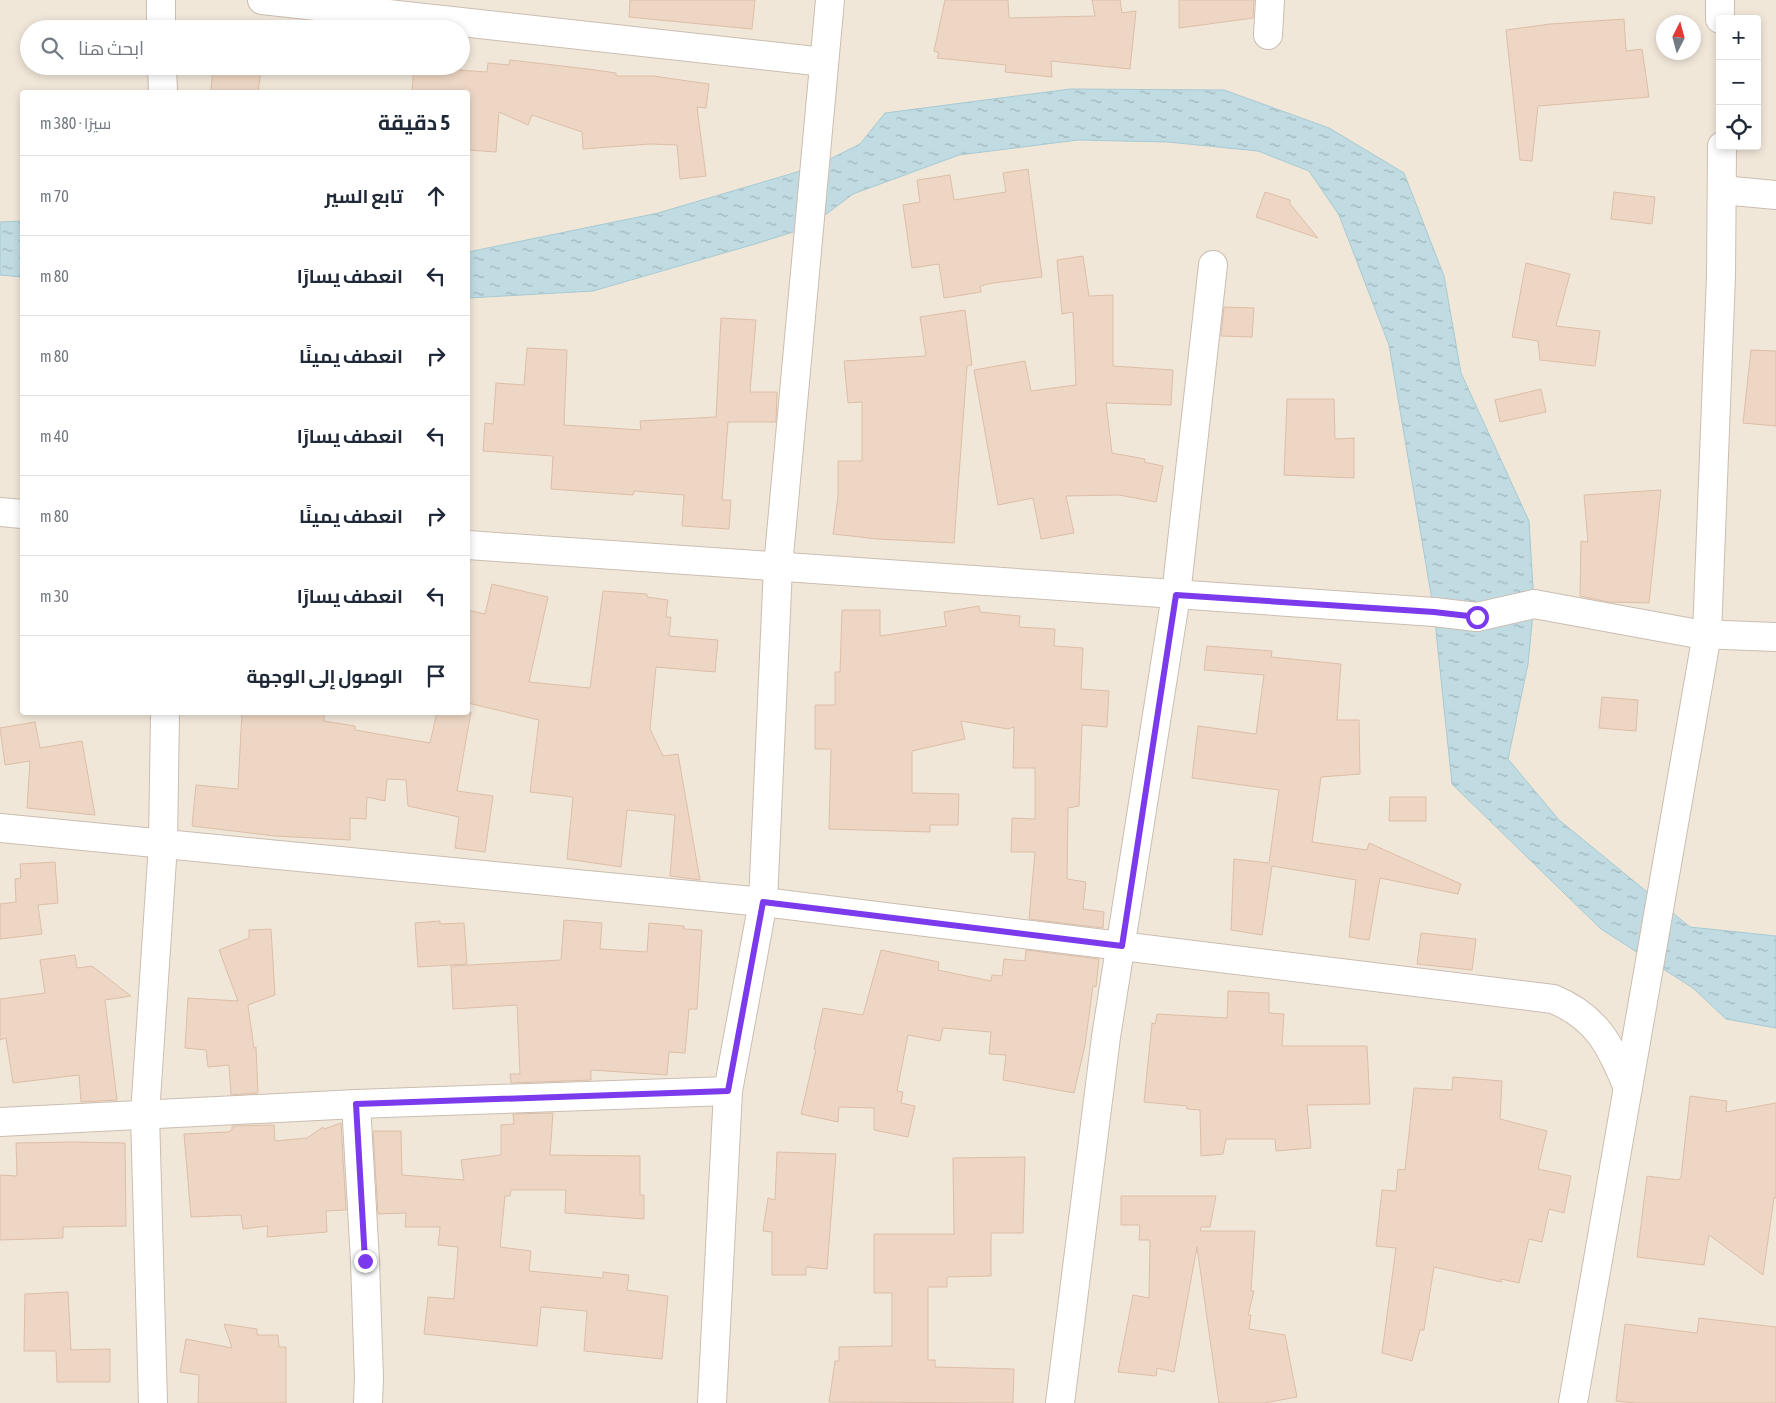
<!DOCTYPE html>
<html lang="ar">
<head>
<meta charset="utf-8">
<style>
  :root { --surface:#fff; --page:#f2f2f3; --text:#1f2937; --muted:#747a83; --line:#e0e1e3 }
  body { margin:0; font-family:"Asap Condensed",Cairo,sans-serif; background:var(--page); color:var(--text); direction:rtl }
  .controls { position:absolute; right:15px; top:15px; display:grid; overflow:hidden; border-radius:5px; box-shadow:0 2px 8px #0003 }
  .controls button { width:45px; height:45px; display:grid; place-items:center; padding:0; border:0; border-bottom:1px solid var(--line); background:var(--surface); color:var(--text); font:25px sans-serif }
  .compass { position:absolute; left:1656px; top:15px; width:45px; height:45px; border-radius:50%; background:var(--surface); box-shadow:0 2px 8px #0003; rotate:6deg }
  .stop { position:absolute; width:15px; height:15px; margin:-11px; border:4px solid #7c3aed; border-radius:50%; background:#fff }
  .stop.end { background:#7c3aed; border-color:#fff; box-shadow:0 1px 5px #0008 }
  .list { margin:0; padding:0; list-style:none }
  h2 { display:flex; justify-content:space-between; align-items:center; height:65px; margin:0; padding:0 20px; font-size:21px }
  h2 small { font-size:16px; font-weight:400; color:var(--muted) }
  .list li { display:grid; grid-template-columns:32px 1fr auto; gap:15px; align-items:center; box-sizing:border-box; height:80px; padding:0 20px; border-top:1px solid var(--line) }
  .list b { display:block; font-size:19px; white-space:nowrap }
  .list em { font-size:16px; font-style:normal; color:var(--muted) }
  .icon { flex:none; width:28px; height:28px; fill:none; stroke:currentColor; stroke-width:2; stroke-linecap:round; stroke-linejoin:round }
  .map { position:relative; flex:none; width:1776px; height:1403px; overflow:hidden; direction:ltr }
  .search { position:absolute; background:var(--surface); box-shadow:0 2px 8px #0003; left:20px; top:20px; width:450px; height:55px; display:flex; align-items:center; gap:12px; box-sizing:border-box; padding:0 18px; border-radius:28px; color:var(--muted); font-size:19px }
  .panel { position:absolute; background:var(--surface); box-shadow:0 2px 8px #0003; left:20px; top:90px; width:450px; height:625px; border-radius:5px; direction:rtl }
  .map>svg:first-child { display:block }
</style>
</head>
<body>
<div class="map">
<svg width="1776" height="1403" viewBox="0 0 1776 1403">
  <defs>
    <pattern id="water-ripples" width="26" height="14" patternUnits="userSpaceOnUse" patternTransform="scale(1.25)"><rect width="26" height="14" fill="#c0dbe2"/><path d="M2 4q2-2 4 0t4 0M15 11q2-2 4 0t4 0" fill="none" stroke="#a0b5ba"/></pattern>
  </defs>
  <rect width="100%" height="100%" fill="#faf5ea"/>
  <!-- residential -->
  <path fill="#f1e7d9" fill-rule="evenodd" d="M0 0H1776V1403H0ZM1720 19H1757V146H1720ZM1664 22H1694V52H1664ZM29 29H461V66H29ZM22 92H468V712H22Z"/>
  <!-- water -->
  <g fill="url(#water-ripples)" stroke="#a7cad2">
    <path d="M1070 89 1224 90 1329 128 1404 173 1444 276 1461 373 1529 521 1534 604 1528 664 1508 759 1559 820 1690 927 1776 936V1028L1726 1019 1693 988 1601 929 1452 784 1434 612 1389 345 1339 215 1309 171 1258 151 1168 142 1078 140 959 155 853 194 809 227 755 244 593 291 468 298V252L658 213 814 167 860 144 885 113Z"/>
    <path d="M22 221V277L0 275V222Z"/>
  </g>
  <!-- building -->
  <g fill="#edd6c4" stroke="#ddbea7">
    <path d="M630 0H755L752 29 629 17Z"/>
    <path d="M945 0H1008L1009 18 1095 16 1092 0H1120L1122 13 1136 11 1130 69 1051 61 1052 77 1005 72 1006 65 937 58 939 53 934 51Z"/>
    <path d="M1179 0H1254L1253 18 1179 28Z"/>
    <path d="M1624 19 1626 51 1642 49 1649 97 1538 106 1532 161 1520 160 1506 30 1550 24Z"/>
    <path d="M510 60 588 69 616 73V76H653L709 84 706 108 697 107 706 176 680 179 677 145 650 144 583 149 582 132 532 115 528 125 499 112 496 152 468 150V92H412L414 67 487 72 488 63 509 65Z"/>
    <path d="M213 66H278L277 71 261 70 258 92H211Z"/>
    <path d="M1028 169 1042 277 993 283 980 286 981 292 944 298 939 264 912 268 903 205 920 202 917 180 950 175 954 200 1006 192 1003 173Z"/>
    <path d="M1265 192 1290 200V204L1318 238 1256 217Z"/>
    <path d="M1614 192 1655 197 1652 224 1611 219Z"/>
    <path d="M1083 256 1089 296 1113 295V366L1173 370 1171 405 1106 403 1112 453 1145 459 1144 462 1163 466 1156 502 1119 495 1066 496 1074 533 1041 539 1033 498 998 505 974 370 1025 361 1031 391 1076 385 1073 312 1062 314 1057 260Z"/>
    <path d="M1526 263 1570 274 1556 326 1600 331 1595 366 1540 360 1538 341 1512 337Z"/>
    <path d="M1224 307 1254 308 1252 337 1221 336Z"/>
    <path d="M965 310 972 365 967 366 954 543 878 539 833 534 838 496V461H862V402L848 403 844 361 926 356 920 317Z"/>
    <path d="M721 318 756 320 750 392H777L776 422H728L722 500H731L729 529 682 526 684 495 634 491 633 495 551 489 553 456 483 451 485 423 493 424 496 383 524 385 527 348 567 350 564 425 641 430 640 421 716 417Z"/>
    <path d="M1751 350 1776 351V426L1743 423Z"/>
    <path d="M1541 389 1546 412 1500 422 1495 400Z"/>
    <path d="M1287 399H1334L1335 439 1354 438V478L1284 475Z"/>
    <path d="M1661 490 1649 603 1608 602 1580 596 1581 541 1588 542 1584 495Z"/>
    <path d="M492 584 548 597 529 682 590 688 603 591 647 594V597L668 600 666 617H671L669 636 718 640 715 672 656 667 650 729 663 756 678 754 700 880 670 876 675 815 627 810 621 867 567 859 573 797 530 792 539 720 468 703V610L485 614Z"/>
    <path d="M979 606 980 612 1020 616 1019 627 1055 629 1054 646 1083 648 1081 689 1109 691 1107 727 1082 725 1079 806 1068 808 1067 879 1086 882 1083 909 1104 912 1103 928 1029 919 1035 852H1011L1012 818 1035 819V768H1013L1014 727 1008 729 961 721 965 739 912 751V793L959 794 958 825H930V832L829 829 831 749H815V705H835V672H840L842 610H880V636L946 626 944 612Z"/>
    <path d="M1207 646 1272 651 1271 657 1341 664 1337 720H1359L1360 774 1321 777 1312 842 1367 850 1369 843 1461 884 1458 894 1380 878 1369 940 1349 937 1356 880 1272 866 1262 935 1231 930 1234 859 1269 863 1279 790 1192 778 1198 726 1256 734 1264 675 1204 670Z"/>
    <path d="M1602 697 1638 700 1636 731 1599 728Z"/>
    <path d="M242 712H324V721L355 726V730L430 743 437 712H471L457 791 493 796 485 852 455 848 459 817 408 806 406 780 387 779 385 801 367 797 366 819 350 818V840L275 836 192 826 196 785 238 789Z"/>
    <path d="M35 722 40 748 82 741 95 815 27 808 30 761 5 765 0 728Z"/>
    <path d="M1390 797H1426V821H1389Z"/>
    <path d="M55 862 58 903 38 905 42 934 0 939V904L16 902 15 879 21 878 20 864Z"/>
    <path d="M564 920 602 923 600 949 647 952 649 923 684 926V929L702 930 697 1009H689L685 1053 669 1052 667 1075 591 1070V1080L511 1083 510 1074H520L517 1005 453 1009 451 966 561 960Z"/>
    <path d="M440 921V924L464 923 467 964 418 967 415 923Z"/>
    <path d="M271 929 275 995 248 1005 254 1048 256 1047 258 1093 231 1095 229 1065 208 1067 206 1050 185 1048 188 998 238 1001 219 950 249 938V930Z"/>
    <path d="M1421 933 1476 939 1472 970 1417 964Z"/>
    <path d="M881 950 939 962 938 970 991 981 992 975 1002 976 1004 959 1025 961 1026 950 1099 959 1096 987 1093 986 1085 1045 1074 1093 1003 1080 1006 1055 989 1054 991 1032 943 1028 940 1041 908 1035 897 1091 903 1092 901 1103 915 1106 908 1137 874 1130V1108L839 1107 838 1122 801 1114 816 1049H814L823 1008 863 1015Z"/>
    <path d="M75 955 77 968 92 966 131 996 105 1000 117 1100 81 1102 79 1075 13 1083 6 1038 0 1040V999L45 993 40 960Z"/>
    <path d="M1228 991 1269 993V1013L1284 1014 1282 1046H1367L1370 1104 1307 1105 1311 1148 1276 1151 1275 1139H1226L1223 1154 1201 1156 1200 1110 1187 1109V1106L1144 1102 1152 1023 1155 1024 1157 1014 1227 1018Z"/>
    <path d="M1453 1077 1502 1081 1500 1119 1547 1131 1538 1169 1571 1176 1564 1213 1549 1209 1542 1242 1529 1239 1519 1283 1501 1279V1282L1434 1267 1424 1330H1420L1412 1361 1382 1353 1396 1248 1376 1246 1382 1190 1396 1191 1398 1169 1405 1170 1414 1088 1452 1090Z"/>
    <path d="M1690 1096 1727 1101 1726 1112 1776 1103V1198H1774L1763 1275 1709 1235 1704 1265 1637 1257 1647 1176 1679 1180 1681 1177Z"/>
    <path d="M553 1113 550 1155 640 1156V1195H644V1219L565 1213 566 1190H511L510 1196H505L500 1247 531 1251 529 1271 603 1278V1272L629 1275 627 1290 668 1296 662 1359 584 1351 587 1311 541 1307 537 1346 424 1334 428 1297 454 1299 458 1247 438 1245 440 1227H405L406 1213 378 1214 373 1131H401L402 1175 464 1180 461 1160 501 1155V1125L514 1124 513 1114Z"/>
    <path d="M341 1123 346 1210 326 1211 327 1232 267 1237 268 1226 243 1229 241 1215 191 1217 184 1134 228 1132 232 1130V1126L274 1125 275 1141 307 1138 323 1127 324 1129Z"/>
    <path d="M76 1142 125 1143 126 1226 63 1227V1238L0 1240V1175L17 1176 16 1143Z"/>
    <path d="M777 1152 836 1154 827 1269 806 1267V1275H772V1232L763 1231 768 1198 775 1200Z"/>
    <path d="M1025 1157 1023 1233H991V1276L947 1277V1287H928V1360H935V1367L1014 1369 1013 1403 829 1402 835 1361H839V1347L892 1346V1293H874V1234H954L953 1158Z"/>
    <path d="M1121 1196H1216L1210 1227H1201L1200 1231H1255L1251 1291H1254L1248 1315H1251L1249 1329 1285 1335 1297 1397 1264 1403H1219L1197 1247 1174 1372 1157 1368 1156 1376 1118 1372 1133 1295 1149 1298 1150 1240H1139L1140 1225H1121Z"/>
    <path d="M68 1292 71 1350 110 1349V1382H57L56 1351H24L25 1294Z"/>
    <path d="M1699 1318 1776 1327V1403H1635L1616 1401 1625 1324 1697 1333Z"/>
    <path d="M224 1324 257 1329V1335H278L279 1347H286V1403H198L199 1375 180 1372 186 1339 232 1348Z"/>
  </g>
  <g fill="none" stroke-linecap="round" stroke-linejoin="round">
    <defs>
      <g id="minor">
        <path d="M161 0V29"/>
        <path d="M262 0 824 62"/>
        <path d="M1720 0V19"/>
        <path d="M1268 35 1270 0"/>
        <path d="M162 66 163 92"/>
        <path d="M1722 190 1776 195"/>
        <path d="M0 512 22 514"/>
        <path d="M468 545 1434 612 1477 617 1534 604 1698 634 1776 637"/>
        <path d="M0 828 763 902 1553 999C1597 1017 1611 1046 1628 1088"/>
        <path d="M356 1104 365 1261 369 1378 368 1403"/>
        <path d="M0 1122 356 1104 728 1091"/>
        <path d="M153 1403 145 1114 163 844 165 712"/>
        <path d="M712 1403 728 1091 763 902 778 567 830 0"/>
        <path d="M1060 1403 1106 1037 1176 595 1213 265"/>
        <path d="M1573 1403 1707 634 1721 276 1722 146"/>
      </g>
    </defs>
    <!-- minor casing -->
    <use href="#minor" stroke="#cbbdb1" stroke-width="30"/>
    <!-- minor -->
    <use href="#minor" stroke="#fff" stroke-width="28"/>
  </g>
  <g fill="none" stroke-linecap="round" stroke-linejoin="round">
    <!-- route -->
    <path stroke="#7c3aed" stroke-width="6" d="M365 1261 356 1104 728 1091 763 902 1122 946 1176 595 1434 612 1477 617"/>
  </g>
</svg>
<div class="controls">
<button>+</button>
<button>−</button>
<button><svg class="icon" aria-label="locate" viewBox="0 0 24 24"><circle cx="12" cy="12" r="6"/><path d="M12 2v4M12 18v4M2 12h4M18 12h4"/></svg></button>
</div>
<svg class="compass" viewBox="-18 -18 36 36"><path d="M0-13l5 13h-10z" fill="#e53935"/><path d="M0 13l5-13h-10z" fill="#747a83"/></svg>
<div class="stop" style="left:1477px;top:617px"></div>
<div class="stop end" style="left:365px;top:1261px"></div>
<div class="search"><svg class="icon" aria-label="search" viewBox="0 0 24 24"><circle cx="10" cy="10" r="6"/><path d="M15 15l6 6"/></svg>ابحث هنا</div>
<section class="panel">
<h2>5 دقيقة<small>سيرًا · 380 m</small></h2>
<ul class="list">
<li><svg class="icon" aria-label="ahead" viewBox="0 0 24 24"><path d="M12 20V5M6 11l6-6 6 6"/></svg><div><b>تابع السير</b></div><em>70 m</em></li>
<li><svg class="icon" aria-label="left" viewBox="0 0 24 24"><path d="M17 20v-9H6M10 6l-5 5 5 5"/></svg><div><b>انعطف يسارًا</b></div><em>80 m</em></li>
<li><svg class="icon" aria-label="right" viewBox="0 0 24 24"><path d="M7 20v-9h11M14 6l5 5-5 5"/></svg><div><b>انعطف يمينًا</b></div><em>80 m</em></li>
<li><svg class="icon" aria-label="left" viewBox="0 0 24 24"><path d="M17 20v-9H6M10 6l-5 5 5 5"/></svg><div><b>انعطف يسارًا</b></div><em>40 m</em></li>
<li><svg class="icon" aria-label="right" viewBox="0 0 24 24"><path d="M7 20v-9h11M14 6l5 5-5 5"/></svg><div><b>انعطف يمينًا</b></div><em>80 m</em></li>
<li><svg class="icon" aria-label="left" viewBox="0 0 24 24"><path d="M17 20v-9H6M10 6l-5 5 5 5"/></svg><div><b>انعطف يسارًا</b></div><em>30 m</em></li>
<li><svg class="icon" aria-label="arrive" viewBox="0 0 24 24"><path d="M6 21V4h12l-3 4 3 4H6"/></svg><div><b>الوصول إلى الوجهة</b></div></li>
</ul>
</section>
</div>
</body>
</html>
